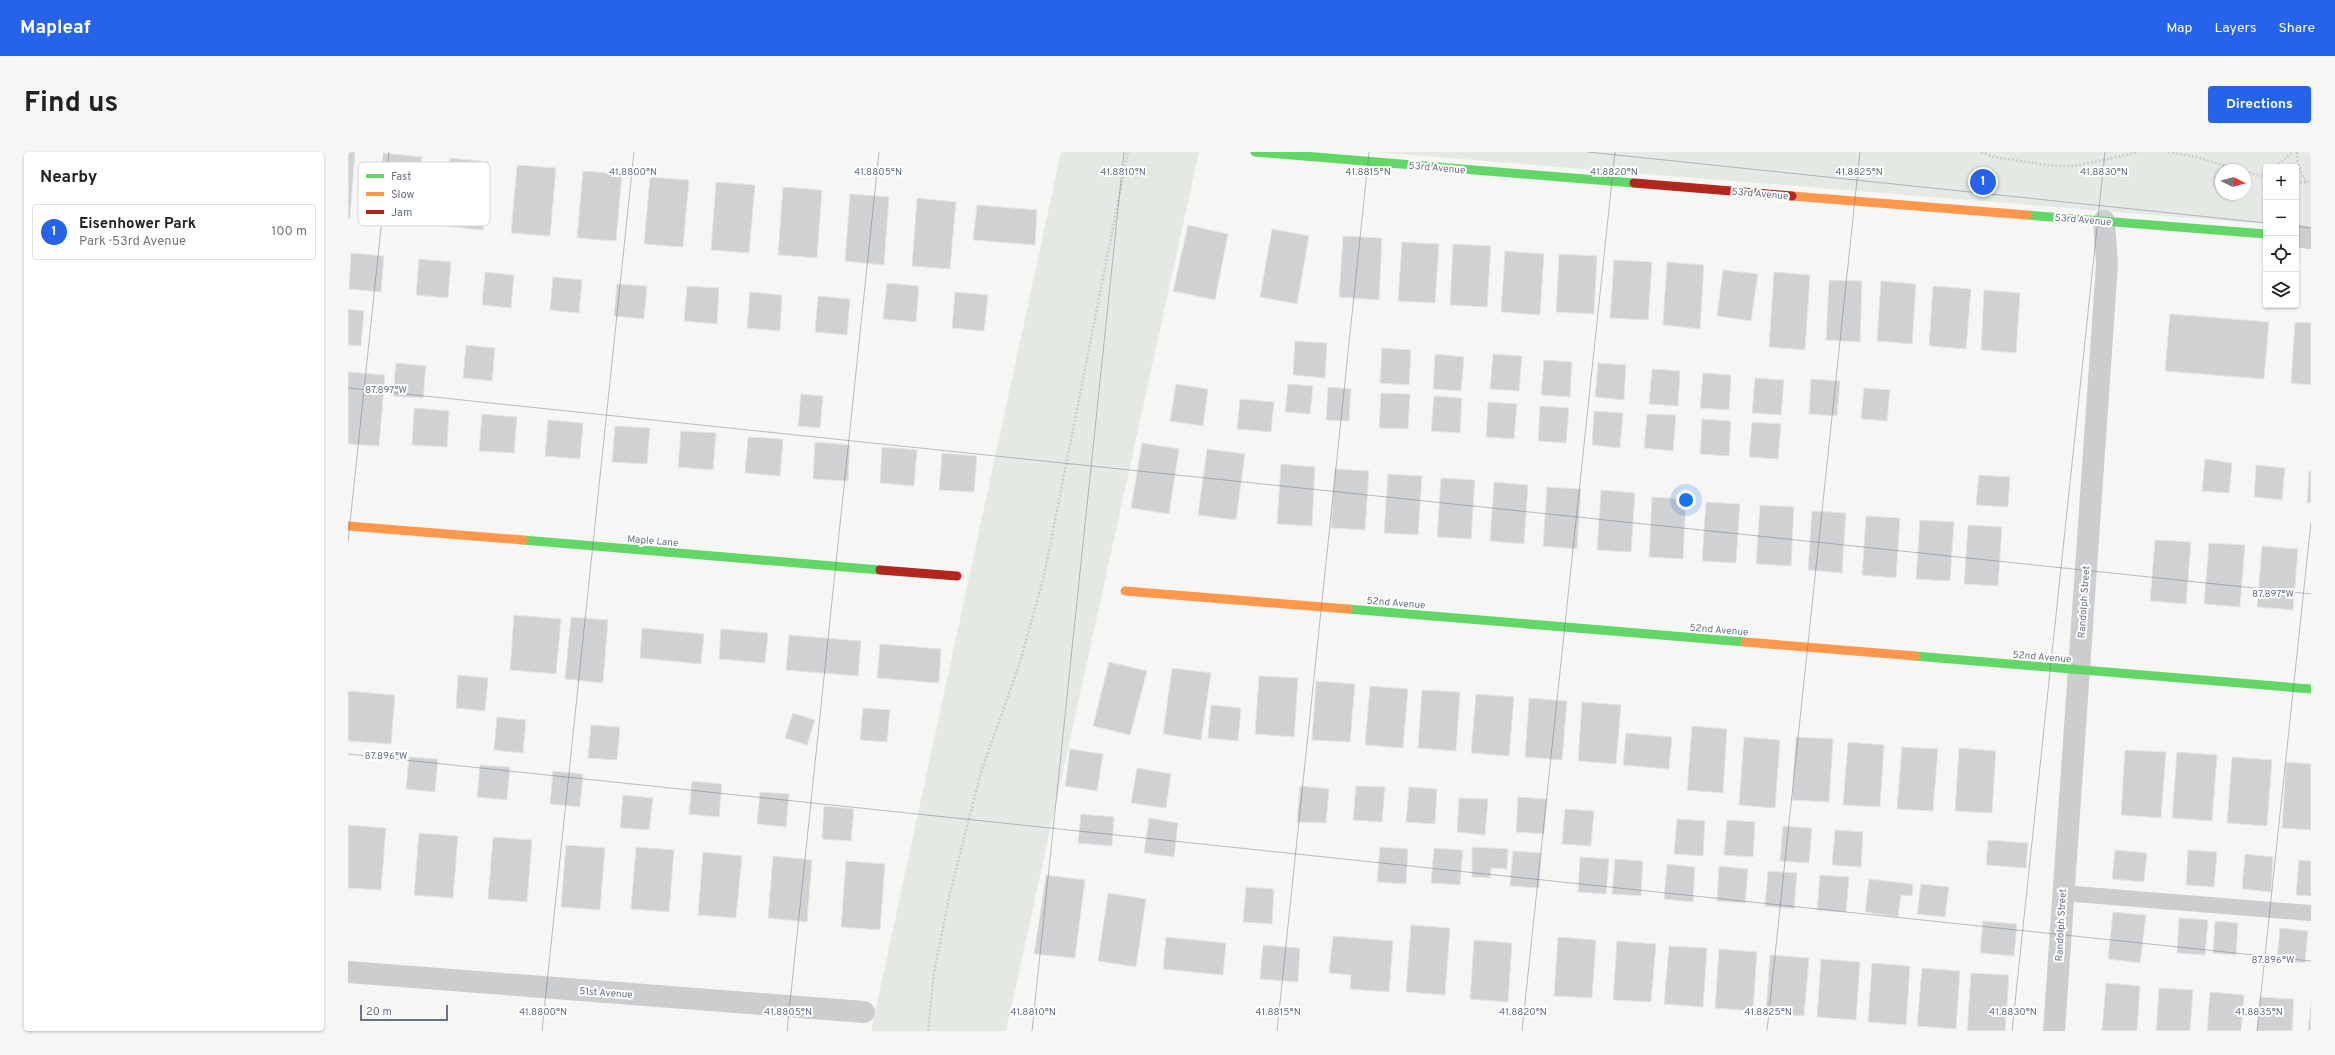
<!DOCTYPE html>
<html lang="en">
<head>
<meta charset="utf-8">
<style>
  :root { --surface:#fff; --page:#f6f6f6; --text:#222; --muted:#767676; --line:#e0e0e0; --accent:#2563eb }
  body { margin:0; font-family:Overpass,sans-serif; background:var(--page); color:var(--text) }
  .controls { position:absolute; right:12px; top:12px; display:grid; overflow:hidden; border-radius:4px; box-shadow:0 1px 3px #0004 }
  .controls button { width:36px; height:36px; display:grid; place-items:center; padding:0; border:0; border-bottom:1px solid var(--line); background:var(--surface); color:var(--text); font:20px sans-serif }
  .compass { position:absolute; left:1867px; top:12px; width:36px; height:36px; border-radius:50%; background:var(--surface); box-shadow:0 1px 3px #0004; rotate:96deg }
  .scale { position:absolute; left:12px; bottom:10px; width:88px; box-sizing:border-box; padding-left:4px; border:2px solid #677285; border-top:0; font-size:11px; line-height:14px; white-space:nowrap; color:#677285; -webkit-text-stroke:3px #fff; paint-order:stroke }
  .you { position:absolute; left:1338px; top:348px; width:14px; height:14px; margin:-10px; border:3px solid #fff; border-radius:50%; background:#1a73e8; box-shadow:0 0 0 6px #1a73e833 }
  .badge { display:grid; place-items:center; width:26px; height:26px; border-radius:50%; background:var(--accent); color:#fff; font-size:13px; font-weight:700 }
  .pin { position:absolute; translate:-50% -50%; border:2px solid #fff; box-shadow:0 1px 4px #0006 }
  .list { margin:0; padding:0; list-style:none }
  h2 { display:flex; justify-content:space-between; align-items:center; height:52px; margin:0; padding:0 16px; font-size:17px }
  h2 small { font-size:13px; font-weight:400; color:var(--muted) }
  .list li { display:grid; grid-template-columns:26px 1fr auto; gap:12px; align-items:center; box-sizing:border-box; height:56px; margin:0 8px 8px; padding:0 8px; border:1px solid var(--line); border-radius:4px }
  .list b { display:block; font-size:15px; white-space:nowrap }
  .list p { margin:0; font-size:13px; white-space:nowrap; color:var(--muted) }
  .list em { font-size:13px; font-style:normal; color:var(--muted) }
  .icon { flex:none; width:22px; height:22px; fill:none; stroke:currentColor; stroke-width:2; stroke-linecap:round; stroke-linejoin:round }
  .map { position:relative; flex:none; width:1963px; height:879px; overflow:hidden; border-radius:4px }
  header { display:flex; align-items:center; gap:24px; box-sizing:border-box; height:56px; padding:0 20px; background:var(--accent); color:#fff }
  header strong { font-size:19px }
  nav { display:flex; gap:22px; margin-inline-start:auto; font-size:14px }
  .intro { display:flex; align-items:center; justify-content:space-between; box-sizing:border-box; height:96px; padding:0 24px }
  h1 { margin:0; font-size:28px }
  .button { padding:10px 18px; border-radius:4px; background:var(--accent); color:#fff; font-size:14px; font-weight:700 }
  main { display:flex; gap:24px; padding:0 24px }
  aside { flex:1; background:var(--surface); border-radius:4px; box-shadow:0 1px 3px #0004 }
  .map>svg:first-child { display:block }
</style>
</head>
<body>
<header>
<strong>Mapleaf</strong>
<nav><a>Map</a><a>Layers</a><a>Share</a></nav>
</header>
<div class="intro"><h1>Find us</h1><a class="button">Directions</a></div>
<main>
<aside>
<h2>Nearby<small></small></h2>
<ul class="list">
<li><span class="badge">1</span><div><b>Eisenhower Park</b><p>Park · 53rd Avenue</p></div><em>100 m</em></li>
</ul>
</aside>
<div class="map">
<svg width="1963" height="879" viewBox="0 0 1963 879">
  <rect width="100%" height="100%" fill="#f6f6f5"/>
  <!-- green -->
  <g fill="#e5e9e4" fill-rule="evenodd">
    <path d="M713 0H851L658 879H523Z"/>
    <path d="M1025 0H1963V76L1948 75V15H1918V72ZM1873 18H1897V42H1873Z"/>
  </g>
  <!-- building -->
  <g fill="#d0d1d2" stroke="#e6e6e5">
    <path d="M0 0H7L2 66H0Z"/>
    <path d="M35 1 74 5 68 72 30 69Z"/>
    <path d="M102 6 140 10 135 78 96 74Z"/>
    <path d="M169 13 208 16 202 84 163 81Z"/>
    <path d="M235 19 274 22 268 89 229 86Z"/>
    <path d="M302 25 341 28 335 95 296 92Z"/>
    <path d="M368 30 407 33 401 101 363 98Z"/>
    <path d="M435 35 474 38 469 106 430 103Z"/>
    <path d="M502 42 541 45 536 113 497 109Z"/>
    <path d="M569 46 608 50 602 117 564 114Z"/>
    <path d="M629 53 689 58 687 93 625 88Z"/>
    <path d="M840 73 880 82 867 148 825 139Z"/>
    <path d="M924 77 961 84 949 152 912 145Z"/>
    <path d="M995 84 1034 86 1031 148 991 145Z"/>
    <path d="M1054 90 1091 92 1087 151 1050 149Z"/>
    <path d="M1105 92 1143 94 1139 155 1102 153Z"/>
    <path d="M1157 99 1196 102 1192 163 1153 160Z"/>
    <path d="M3 101 36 104 33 140 1 137Z"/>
    <path d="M1211 102 1249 104 1246 162 1208 160Z"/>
    <path d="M71 107 103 110 100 146 68 143Z"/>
    <path d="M1266 108 1304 110 1300 168 1262 166Z"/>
    <path d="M1319 110 1356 113 1352 177 1315 173Z"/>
    <path d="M1375 118 1410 122 1403 169 1369 164Z"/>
    <path d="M137 120 166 123 163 156 134 153Z"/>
    <path d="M1426 120 1462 123 1457 198 1421 195Z"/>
    <path d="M205 125 234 128 231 161 202 158Z"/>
    <path d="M1481 128 1514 129 1512 190 1478 188Z"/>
    <path d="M1533 129 1568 132 1564 192 1529 189Z"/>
    <path d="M539 131 571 134 568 170 535 167Z"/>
    <path d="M269 132 299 134 296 167 266 164Z"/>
    <path d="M339 134 371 136 369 172 336 169Z"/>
    <path d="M1585 134 1623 137 1618 197 1581 194Z"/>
    <path d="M1636 138 1672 141 1668 201 1633 198Z"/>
    <path d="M402 140 434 143 432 179 399 176Z"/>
    <path d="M607 140 640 143 636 179 604 176Z"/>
    <path d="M470 144 502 147 499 183 467 180Z"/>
    <path d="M0 157 16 159 13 194 0 193Z"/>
    <path d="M1822 162 1921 170 1916 227 1817 219Z"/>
    <path d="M1947 170 1963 171V233L1943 231Z"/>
    <path d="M947 189 979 191 977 226 945 223Z"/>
    <path d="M118 193 147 196 144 229 115 226Z"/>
    <path d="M1034 196 1063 198 1061 233 1032 231Z"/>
    <path d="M1087 202 1116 205 1113 239 1085 237Z"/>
    <path d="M1145 202 1174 204 1171 239 1142 237Z"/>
    <path d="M1196 208 1224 210 1222 245 1193 243Z"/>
    <path d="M48 211 78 214 75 246 45 244Z"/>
    <path d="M1250 211 1278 213 1276 248 1247 245Z"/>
    <path d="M1304 217 1332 219 1330 254 1301 252Z"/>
    <path d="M0 220 37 223 31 294 0 292Z"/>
    <path d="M1355 221 1383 223 1381 258 1352 256Z"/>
    <path d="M1407 226 1436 228 1433 263 1404 261Z"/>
    <path d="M1463 227 1492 229 1489 264 1461 262Z"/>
    <path d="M828 232 860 237 855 274 822 269Z"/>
    <path d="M940 232 965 234 962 262 937 260Z"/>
    <path d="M980 235 1003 237 1001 269 978 268Z"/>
    <path d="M1516 236 1542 238 1539 269 1513 267Z"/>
    <path d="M1033 241 1062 242 1060 277 1031 276Z"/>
    <path d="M453 242 475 244 472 276 450 274Z"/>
    <path d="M1086 244 1114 246 1112 281 1083 279Z"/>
    <path d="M892 247 926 250 923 280 889 277Z"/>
    <path d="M1140 250 1169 252 1166 287 1138 285Z"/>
    <path d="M1192 254 1221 256 1218 291 1190 289Z"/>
    <path d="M66 256 101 259 99 295 64 293Z"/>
    <path d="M1246 259 1275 261 1272 296 1244 293Z"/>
    <path d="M134 262 169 265 166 301 131 299Z"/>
    <path d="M1299 262 1328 263 1325 299 1296 296Z"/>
    <path d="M1354 267 1383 269 1381 304 1352 302Z"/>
    <path d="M200 268 235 271 232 307 197 304Z"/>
    <path d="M1404 270 1433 272 1430 307 1401 305Z"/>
    <path d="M267 274 302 276 299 312 264 310Z"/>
    <path d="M333 279 368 281 365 318 330 315Z"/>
    <path d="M400 285 435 287 432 324 397 321Z"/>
    <path d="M467 290 502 293 500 329 465 327Z"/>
    <path d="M794 291 831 297 821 362 783 356Z"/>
    <path d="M534 295 569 298 566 334 532 331Z"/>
    <path d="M859 297 897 302 888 368 850 363Z"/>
    <path d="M594 301 629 304 626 340 591 338Z"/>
    <path d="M1857 307 1884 311 1881 341 1854 339Z"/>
    <path d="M933 312 967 315 964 374 929 372Z"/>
    <path d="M1908 313 1937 316 1934 348 1906 345Z"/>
    <path d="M987 317 1021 319 1017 378 983 376Z"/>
    <path d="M1961 319H1963V351H1959Z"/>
    <path d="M1040 322 1074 324 1070 383 1036 381Z"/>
    <path d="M1631 323 1662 325 1660 355 1628 353Z"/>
    <path d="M1093 326 1127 328 1123 387 1089 385Z"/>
    <path d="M1146 330 1180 333 1176 392 1142 389Z"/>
    <path d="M1199 335 1233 337 1229 397 1195 394Z"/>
    <path d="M1253 338 1287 341 1283 400 1249 398Z"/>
    <path d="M1304 345 1338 347 1335 407 1301 405Z"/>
    <path d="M1358 350 1392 352 1388 411 1354 409Z"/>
    <path d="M1412 353 1446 355 1443 414 1408 412Z"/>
    <path d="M1464 359 1498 361 1494 421 1460 418Z"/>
    <path d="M1518 364 1552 366 1548 426 1514 423Z"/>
    <path d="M1572 368 1606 370 1602 429 1568 427Z"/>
    <path d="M1620 373 1654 375 1650 434 1616 432Z"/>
    <path d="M1807 388 1843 390 1838 452 1802 449Z"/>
    <path d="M1861 391 1897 393 1892 455 1856 452Z"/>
    <path d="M1914 394 1950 397 1945 458 1909 455Z"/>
    <path d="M166 463 213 467 208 522 162 518Z"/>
    <path d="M223 465 260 468 255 531 217 527Z"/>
    <path d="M294 476 356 482 353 512 292 506Z"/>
    <path d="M373 477 420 481 417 511 371 507Z"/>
    <path d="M441 483 513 489 510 524 438 518Z"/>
    <path d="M532 492 593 497 591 531 529 526Z"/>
    <path d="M761 510 799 519 782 583 745 574Z"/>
    <path d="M824 516 863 521 853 588 815 582Z"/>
    <path d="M110 523 140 526 137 559 108 556Z"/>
    <path d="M911 524 950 526 946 585 907 582Z"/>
    <path d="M968 529 1007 532 1002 590 964 588Z"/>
    <path d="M1022 534 1060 537 1055 596 1017 593Z"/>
    <path d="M1074 538 1112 540 1108 599 1070 596Z"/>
    <path d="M0 539 47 543 43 592 0 589Z"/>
    <path d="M1128 542 1166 545 1161 604 1123 601Z"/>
    <path d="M1181 546 1219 549 1214 608 1177 605Z"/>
    <path d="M1234 550 1273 553 1268 612 1230 609Z"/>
    <path d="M863 553 893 556 890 589 860 586Z"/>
    <path d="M515 556 542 558 539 590 512 588Z"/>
    <path d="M445 561 467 568 459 593 437 586Z"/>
    <path d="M149 565 178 568 175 601 146 598Z"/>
    <path d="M243 573 272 575 269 608 240 606Z"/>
    <path d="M1344 574 1379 577 1375 641 1339 638Z"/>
    <path d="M1278 581 1324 585 1321 617 1275 613Z"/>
    <path d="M1396 585 1432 588 1427 656 1391 653Z"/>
    <path d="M1448 585 1485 587 1481 650 1444 648Z"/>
    <path d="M1500 590 1536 593 1532 655 1495 653Z"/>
    <path d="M1554 595 1590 597 1585 659 1549 657Z"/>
    <path d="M1611 596 1648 599 1644 661 1607 659Z"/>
    <path d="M722 597 755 602 749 639 717 634Z"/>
    <path d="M1777 598 1818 600 1813 666 1773 663Z"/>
    <path d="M1829 600 1869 603 1864 669 1824 666Z"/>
    <path d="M61 605 90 607 87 640 58 637Z"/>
    <path d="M1884 605 1924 608 1919 674 1879 671Z"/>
    <path d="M1938 610 1963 612V678L1934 676Z"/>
    <path d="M132 613 162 615 159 648 129 645Z"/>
    <path d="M789 616 823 622 818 656 783 651Z"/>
    <path d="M205 619 235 622 232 655 202 652Z"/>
    <path d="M344 629 374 632 371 665 341 662Z"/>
    <path d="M952 634 981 637 978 671 949 670Z"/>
    <path d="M1008 634 1037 635 1034 670 1005 668Z"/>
    <path d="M1061 635 1089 637 1087 672 1058 670Z"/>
    <path d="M412 640 441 642 438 675 409 672Z"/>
    <path d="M275 643 305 646 301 678 272 676Z"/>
    <path d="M1170 645 1199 647 1196 682 1168 680Z"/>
    <path d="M1111 646 1140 647 1137 683 1109 680Z"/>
    <path d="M476 654 506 657 503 689 474 687Z"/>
    <path d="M1217 657 1246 659 1243 694 1214 692Z"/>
    <path d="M733 662 766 665 764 694 730 691Z"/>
    <path d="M801 666 830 671 826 705 796 701Z"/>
    <path d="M1329 667 1357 669 1355 704 1326 702Z"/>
    <path d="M1379 668 1407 670 1405 705 1376 703Z"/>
    <path d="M0 673 38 676 33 738 0 736Z"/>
    <path d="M1435 674 1464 676 1461 711 1432 709Z"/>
    <path d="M1487 678 1515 680 1513 715 1484 713Z"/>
    <path d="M71 681 110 684 105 746 66 743Z"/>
    <path d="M145 685 184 688 179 750 140 747Z"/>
    <path d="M1640 688 1680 691 1678 716 1638 713Z"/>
    <path d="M218 693 257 696 252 758 213 755Z"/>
    <path d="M288 695 326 698 321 760 283 757Z"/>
    <path d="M1032 695 1060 697 1058 732 1029 730Z"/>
    <path d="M1124 695 1160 697 1159 717 1143 716 1142 726 1124 725Z"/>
    <path d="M1086 696 1115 698 1112 733 1083 731Z"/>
    <path d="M1767 698 1799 701 1796 730 1764 727Z"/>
    <path d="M1840 698 1869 700 1866 735 1838 733Z"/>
    <path d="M1165 699 1193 701 1191 736 1162 734Z"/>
    <path d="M355 700 394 704 388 766 350 763Z"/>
    <path d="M1897 702 1925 705 1923 740 1894 737Z"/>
    <path d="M425 704 464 708 459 770 420 766Z"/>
    <path d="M1232 705 1261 707 1258 742 1230 740Z"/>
    <path d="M1267 707 1295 709 1293 744 1264 742Z"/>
    <path d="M1951 708 1963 709V744L1948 743Z"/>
    <path d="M498 709 537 712 532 778 493 775Z"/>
    <path d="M1319 712 1347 715 1345 750 1316 747Z"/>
    <path d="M1371 714 1400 717 1397 751 1369 749Z"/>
    <path d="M1420 719 1449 721 1446 757 1417 754Z"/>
    <path d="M698 723 737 728 727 806 686 802Z"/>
    <path d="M1472 723 1501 725 1498 760 1469 758Z"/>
    <path d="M1521 727 1565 732 1564 744 1553 743 1550 765 1517 760Z"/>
    <path d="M1573 732 1601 735 1597 765 1569 762Z"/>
    <path d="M898 735 926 737 924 772 895 770Z"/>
    <path d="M760 741 798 747 788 815 750 809Z"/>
    <path d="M1765 760 1798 763 1792 811 1760 807Z"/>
    <path d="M1831 766 1860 768 1857 803 1829 801Z"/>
    <path d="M1635 769 1669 772 1666 804 1632 801Z"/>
    <path d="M1867 769 1890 771 1888 803 1865 801Z"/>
    <path d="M1063 773 1102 776 1097 843 1058 840Z"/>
    <path d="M1932 776 1960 779 1957 811 1929 808Z"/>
    <path d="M985 784 1045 789 1041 840 1002 837 1003 823 981 821Z"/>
    <path d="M818 785 878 791 875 823 815 817Z"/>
    <path d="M1210 785 1248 788 1244 846 1206 844Z"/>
    <path d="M1126 788 1164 791 1160 850 1122 847Z"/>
    <path d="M1269 789 1308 792 1303 850 1265 848Z"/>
    <path d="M915 793 952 796 950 830 912 827Z"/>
    <path d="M1321 794 1359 796 1355 855 1316 852Z"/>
    <path d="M1371 797 1409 800 1405 859 1367 856Z"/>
    <path d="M1422 803 1461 806 1456 864 1418 861Z"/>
    <path d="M1473 807 1512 810 1508 868 1469 865Z"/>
    <path d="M1524 811 1562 814 1558 873 1520 870Z"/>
    <path d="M1574 816 1612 819 1608 877 1569 874Z"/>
    <path d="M1623 821 1661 823 1657 879H1619Z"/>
    <path d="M1758 831 1792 834 1789 879H1754Z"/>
    <path d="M1811 836 1845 838 1842 879H1808Z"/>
    <path d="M1862 840 1896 843 1893 879H1859Z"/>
    <path d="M1912 845 1946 847 1944 879H1909Z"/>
    <path d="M1963 849V879H1960Z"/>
  </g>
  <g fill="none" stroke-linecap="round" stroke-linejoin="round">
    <!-- path -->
    <g stroke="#cbcbcb" stroke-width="2.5" stroke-dasharray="2 2" stroke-linecap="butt">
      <path d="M1633 0 1646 5 1705 14H1727L1791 0"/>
      <path d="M1820 0 1849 5 1891 18"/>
      <path d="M1949 0V8L1955 26 1963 31"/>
      <path d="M1927 15 1945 0"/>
      <path d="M1897 19 1918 25"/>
      <path d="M1948 30H1959"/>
      <path d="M580 879 586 821 602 741 633 620 672 510 696 424 780 0"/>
    </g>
    <!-- lane -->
    <path stroke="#cccdcf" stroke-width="16" d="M1714 741 1963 761"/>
    <!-- street -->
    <g stroke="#cccdcf" stroke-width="22">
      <path d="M1948 84 1963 86"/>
      <path d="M0 820 516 860"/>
      <path d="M1706 879 1759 112 1756 69"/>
    </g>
    <!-- fast -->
    <g stroke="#63d668" stroke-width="9">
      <path d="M907 0 1286 31"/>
      <path d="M1679 63 1918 82"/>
      <path d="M175 388 532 418"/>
      <path d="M1000 457 1397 490"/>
      <path d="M1567 504 1963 537"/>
    </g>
    <!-- slow -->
    <g stroke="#ff974d" stroke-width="9">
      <path d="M1444 44 1679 63"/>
      <path d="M0 374 175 388"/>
      <path d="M777 439 1000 457"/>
      <path d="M1397 490 1567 504"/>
    </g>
    <!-- jam -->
    <g stroke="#b3261e" stroke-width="9">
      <path d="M1286 31 1444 44"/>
      <path d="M532 418 609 424"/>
    </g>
  </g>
  <!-- ticks -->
  <path fill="none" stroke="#677285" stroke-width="1" stroke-opacity="0.45" d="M1240 0 1918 71M1948 74 1963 76M0 236 1963 442M0 390 41 0M0 602 1963 809M194 879 286 0M439 879 531 0M684 879 776 0M929 879 1021 0M1174 879 1267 0M1419 879 1512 0M1664 879 1757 0M1909 879 1963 370"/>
  <g text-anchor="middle" stroke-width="4" stroke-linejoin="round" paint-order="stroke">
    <!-- street labels -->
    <g font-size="10" fill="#677285" stroke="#fff">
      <text transform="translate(1089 15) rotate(5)" y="4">53rd Avenue</text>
      <text transform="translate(1412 41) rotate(5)" y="4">53rd Avenue</text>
      <text transform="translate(1735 67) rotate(5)" y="4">53rd Avenue</text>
      <text transform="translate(305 388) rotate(5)" y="4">Maple Lane</text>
      <text transform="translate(1048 450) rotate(5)" y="4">52nd Avenue</text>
      <text transform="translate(1735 450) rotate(-86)" y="4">Randolph Street</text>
      <text transform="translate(1371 477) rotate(5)" y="4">52nd Avenue</text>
      <text transform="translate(1694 504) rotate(5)" y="4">52nd Avenue</text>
      <text transform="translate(1712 773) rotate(-87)" y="4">Randolph Street</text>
      <text transform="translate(258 840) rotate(4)" y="4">51st Avenue</text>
    </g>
  </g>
  <!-- legend -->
  <rect x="10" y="10" width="132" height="64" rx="6" fill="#fff" stroke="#d1d5da" stroke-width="1"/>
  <rect x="18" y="22" width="18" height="4" fill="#63d668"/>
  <rect x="18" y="40" width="18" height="4" fill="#ff974d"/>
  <rect x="18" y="58" width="18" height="4" fill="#b3261e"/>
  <g font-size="11" fill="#677285">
    <text x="43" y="28">Fast</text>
    <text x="43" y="46">Slow</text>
    <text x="43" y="64">Jam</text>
  </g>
  <g font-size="10" text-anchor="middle" fill="#677285" stroke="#fff" stroke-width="4" stroke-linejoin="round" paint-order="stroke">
    <text x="285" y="23">41.8800°N</text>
    <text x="530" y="23">41.8805°N</text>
    <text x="775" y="23">41.8810°N</text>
    <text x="1020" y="23">41.8815°N</text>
    <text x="1266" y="23">41.8820°N</text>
    <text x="1511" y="23">41.8825°N</text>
    <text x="1756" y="23">41.8830°N</text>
    <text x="38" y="241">87.897°W</text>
    <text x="1925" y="445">87.897°W</text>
    <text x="38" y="607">87.896°W</text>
    <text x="1925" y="811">87.896°W</text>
    <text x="195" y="863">41.8800°N</text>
    <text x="440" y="863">41.8805°N</text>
    <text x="685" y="863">41.8810°N</text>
    <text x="930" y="863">41.8815°N</text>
    <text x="1175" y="863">41.8820°N</text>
    <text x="1420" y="863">41.8825°N</text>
    <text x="1665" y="863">41.8830°N</text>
    <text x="1911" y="863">41.8835°N</text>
  </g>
</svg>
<div class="controls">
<button>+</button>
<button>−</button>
<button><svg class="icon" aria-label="locate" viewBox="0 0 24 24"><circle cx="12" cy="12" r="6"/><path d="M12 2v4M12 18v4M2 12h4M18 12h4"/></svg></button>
<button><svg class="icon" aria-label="layers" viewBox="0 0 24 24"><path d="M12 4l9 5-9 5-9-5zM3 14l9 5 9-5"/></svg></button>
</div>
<svg class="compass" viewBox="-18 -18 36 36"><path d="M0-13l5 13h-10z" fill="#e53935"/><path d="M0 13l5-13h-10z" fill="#767676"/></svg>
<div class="scale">20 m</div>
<div class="you"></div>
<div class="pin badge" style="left:1635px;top:30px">1</div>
</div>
</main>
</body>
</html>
